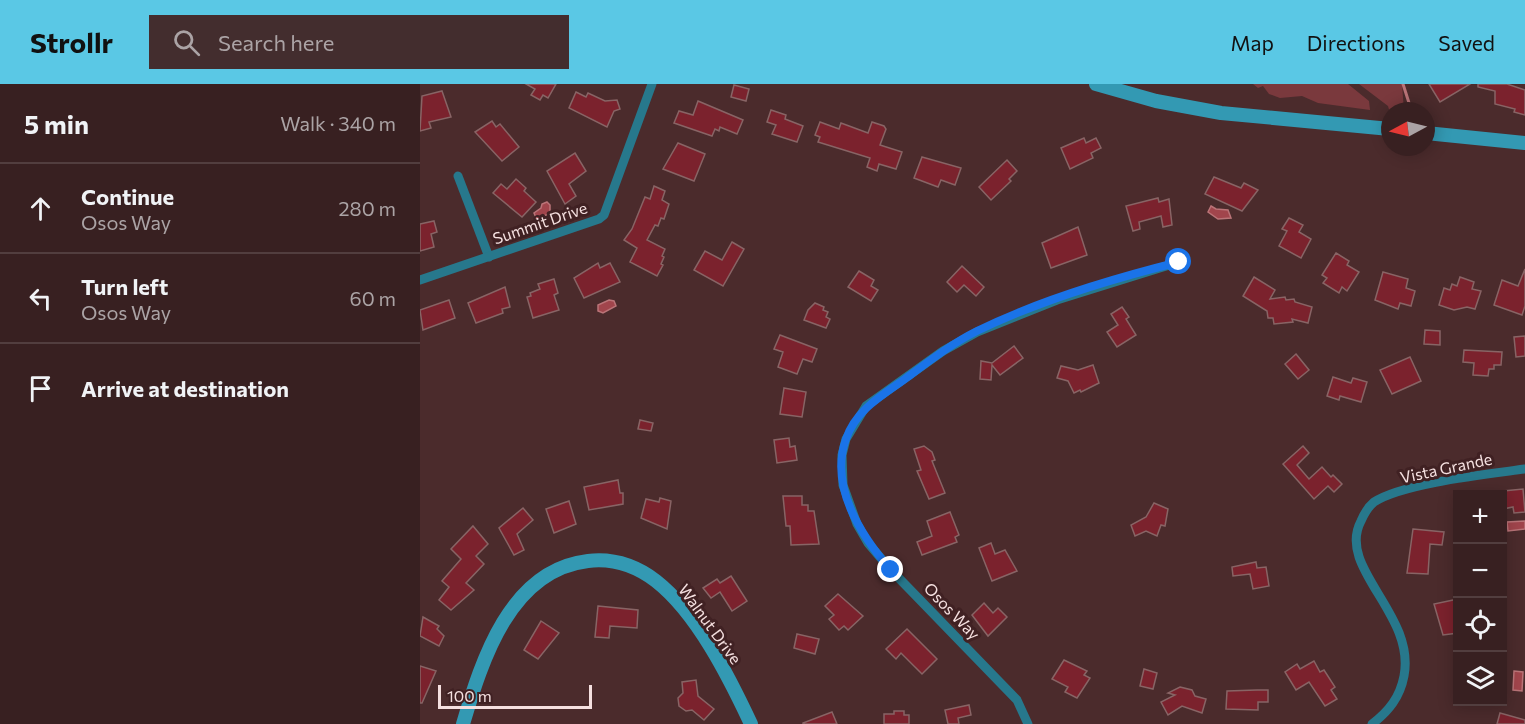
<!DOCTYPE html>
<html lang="en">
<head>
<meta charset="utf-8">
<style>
  :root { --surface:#382021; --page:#432d2e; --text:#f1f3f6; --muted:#aba3a5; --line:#523e3f; --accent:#5ac8e5 }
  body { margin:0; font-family:Commissioner,sans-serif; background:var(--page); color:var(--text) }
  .controls { position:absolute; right:18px; bottom:18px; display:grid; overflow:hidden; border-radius:0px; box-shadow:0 3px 15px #0003 }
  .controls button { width:54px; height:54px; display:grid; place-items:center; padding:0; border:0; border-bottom:2px solid var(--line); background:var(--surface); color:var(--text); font:30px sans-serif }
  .compass { position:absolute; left:961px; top:18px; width:54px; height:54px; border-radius:50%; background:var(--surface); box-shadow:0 3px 15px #0003; rotate:263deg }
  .scale { position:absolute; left:18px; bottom:15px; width:154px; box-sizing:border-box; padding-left:6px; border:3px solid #f5e0e0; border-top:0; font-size:16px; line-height:21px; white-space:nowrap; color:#f5e0e0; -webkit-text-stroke:4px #402123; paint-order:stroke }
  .stop { position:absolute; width:18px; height:18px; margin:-14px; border:4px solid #1a73e8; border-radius:50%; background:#fff }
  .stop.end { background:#1a73e8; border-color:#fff; box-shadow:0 2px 6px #0008 }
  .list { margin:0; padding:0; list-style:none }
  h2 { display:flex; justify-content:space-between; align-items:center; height:78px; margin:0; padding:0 24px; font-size:26px }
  h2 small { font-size:20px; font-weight:400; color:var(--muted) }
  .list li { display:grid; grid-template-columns:39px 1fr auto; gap:18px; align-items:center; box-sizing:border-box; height:90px; padding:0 24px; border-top:2px solid var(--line) }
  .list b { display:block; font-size:22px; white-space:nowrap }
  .list p { margin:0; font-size:20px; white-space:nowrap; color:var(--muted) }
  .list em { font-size:20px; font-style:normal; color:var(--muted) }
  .icon { flex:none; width:33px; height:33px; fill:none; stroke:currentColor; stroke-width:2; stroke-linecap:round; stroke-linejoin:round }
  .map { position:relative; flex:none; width:1105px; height:640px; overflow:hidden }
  header { display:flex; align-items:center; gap:36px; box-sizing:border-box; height:84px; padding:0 30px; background:var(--accent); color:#111 }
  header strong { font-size:28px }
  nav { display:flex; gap:33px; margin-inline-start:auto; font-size:21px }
  .search { width:420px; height:54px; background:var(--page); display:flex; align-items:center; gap:15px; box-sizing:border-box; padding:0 21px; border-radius:0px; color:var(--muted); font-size:22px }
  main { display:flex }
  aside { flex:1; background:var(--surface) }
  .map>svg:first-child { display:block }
</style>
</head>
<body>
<header>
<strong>Strollr</strong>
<div class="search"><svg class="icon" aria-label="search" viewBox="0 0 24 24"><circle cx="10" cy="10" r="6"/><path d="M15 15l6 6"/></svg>Search here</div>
<nav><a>Map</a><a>Directions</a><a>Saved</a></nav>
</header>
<main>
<aside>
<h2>5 min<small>Walk · 340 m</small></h2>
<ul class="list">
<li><svg class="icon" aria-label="ahead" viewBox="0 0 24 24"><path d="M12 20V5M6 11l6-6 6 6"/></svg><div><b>Continue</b><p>Osos Way</p></div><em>280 m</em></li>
<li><svg class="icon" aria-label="left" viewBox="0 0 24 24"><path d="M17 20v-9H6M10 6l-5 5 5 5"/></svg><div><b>Turn left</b><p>Osos Way</p></div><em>60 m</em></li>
<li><svg class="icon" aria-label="arrive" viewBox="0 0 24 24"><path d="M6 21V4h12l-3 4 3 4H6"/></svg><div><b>Arrive at destination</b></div></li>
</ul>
</aside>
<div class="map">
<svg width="1105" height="640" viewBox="0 0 1105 640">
  <rect width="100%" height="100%" fill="#4b2b2c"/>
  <!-- green -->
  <g fill="#7a393d">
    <path d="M833 0H928L949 17 950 26 898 19 882 12 860 14 849 10 843 2 838 4Z"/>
    <path d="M939 0H982L984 27 970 29 968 22Z"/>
  </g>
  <!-- water -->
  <g fill="#a1454c" stroke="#ba7478" stroke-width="1.5">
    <path d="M127 118 130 121V129L117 136 114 129 121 124 122 120Z"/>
    <path d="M791 122 796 125 808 126 811 134 798 135 788 128Z"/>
    <path d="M189 216 194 217 196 222 183 229 178 227V221Z"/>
    <path d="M1105 437V445L1088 447 1087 438Z"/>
    <path d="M1094 587 1103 588 1102 607 1093 606Z"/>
  </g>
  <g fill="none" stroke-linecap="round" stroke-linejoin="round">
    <!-- stream -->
    <path stroke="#ba7478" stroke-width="3" d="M983 0 990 22"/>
  </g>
  <!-- building -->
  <g fill="#7b222d" stroke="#886465" stroke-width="1.5">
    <path d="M106 0H136L128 14 123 11 120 16 111 11 115 5Z"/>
    <path d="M1009 0H1050L1020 18Z"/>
    <path d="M1058 0H1087L1105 6V31L1094 28 1095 25 1075 20V7L1058 3Z"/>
    <path d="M314 1 329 5 326 17 311 13Z"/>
    <path d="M22 7 31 33 9 38 11 44 0 47 2 12Z"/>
    <path d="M156 8 166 13 168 9 185 17 197 16 200 25 194 27 187 43 149 24Z"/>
    <path d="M278 17 323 36 317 50 300 43 299 47 295 45 292 52 254 39 259 27 273 31Z"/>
    <path d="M351 26 366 31 365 35 383 42 377 58 352 50 356 41 347 38Z"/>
    <path d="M72 37 76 43 80 40 99 63 82 77 55 48Z"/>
    <path d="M400 38 419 45 421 39 448 49 452 38 464 42 466 45 460 61 482 68 476 85 459 80 457 87 447 83 450 74 398 58 400 53 395 51Z"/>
    <path d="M664 54 666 59 676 54 681 64 671 69 673 74 650 85 641 64Z"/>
    <path d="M258 59 285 70 274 97 243 85Z"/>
    <path d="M155 69 166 87 149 100 156 112 145 120 127 87Z"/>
    <path d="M502 73 541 84 535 101 521 96 518 103 494 94Z"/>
    <path d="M587 76 597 87 589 95 591 97 571 116 559 103Z"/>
    <path d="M794 93 821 104 824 99 838 106 822 127 785 110Z"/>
    <path d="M96 95 106 104 104 107 116 118 102 133 73 109 81 100 87 105Z"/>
    <path d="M234 102 245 107 242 116 249 120 244 135 241 134 238 142 235 141 227 156 245 165 242 172 244 173 241 180 243 181 237 192 210 178 217 164 204 156 212 145 225 113 230 115Z"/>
    <path d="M738 114 739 118 749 115 752 141 743 143 741 132 719 138 720 145 713 147 706 122Z"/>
    <path d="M869 134 883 141 879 148 891 155 881 174 859 162 867 147 862 145Z"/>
    <path d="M14 137 17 148 11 150 14 163 0 167V140Z"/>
    <path d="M658 143 667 171 631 184 622 159Z"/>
    <path d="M312 158 324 165 303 202 274 186 285 167 302 176Z"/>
    <path d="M916 169 929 177 927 181 939 188 927 207 922 203 919 209 903 199 907 194 902 191Z"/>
    <path d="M178 179 180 184 190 179 200 198 164 214 154 194Z"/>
    <path d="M542 182 564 203 556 212 544 201 537 208 527 198Z"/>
    <path d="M1105 185V222L1102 231 1074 221 1082 196 1098 202Z"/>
    <path d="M439 187 454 196 451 202 458 206 451 217 428 203Z"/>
    <path d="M963 188 988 195 986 204 995 207 991 222 980 219 978 225 955 216Z"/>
    <path d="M834 193 855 206 850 215 865 213 866 216 874 215 875 218 892 223 888 239 872 235 873 238 854 240 853 234H848L847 227 823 212Z"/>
    <path d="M1040 193 1054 198 1052 205 1061 207 1055 225 1047 223 1034 226 1019 221 1024 204 1030 206 1032 200 1037 202Z"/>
    <path d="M134 195 138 209 134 211 139 226 113 234 107 213 111 212 110 209 120 205 118 200Z"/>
    <path d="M85 203 90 223 82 225 83 229 56 239 48 219Z"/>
    <path d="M29 216 35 234 3 246 0 226Z"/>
    <path d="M395 219 404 223 403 226 408 228 406 233 410 235 406 244 384 236 388 226Z"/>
    <path d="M702 223 709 233 706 235 716 251 697 263 687 248 698 241 691 230Z"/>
    <path d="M1005 246 1020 247V261L1004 260Z"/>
    <path d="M360 251 397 265 392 278 383 275 377 290 358 283 363 268 354 265Z"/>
    <path d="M1105 252V272L1096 273 1094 253Z"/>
    <path d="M594 262 603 274 580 291 572 281 571 296 560 295 561 277 572 279Z"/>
    <path d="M1044 266 1082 268 1081 281H1074V285H1069L1068 292 1053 291 1054 279 1043 278Z"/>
    <path d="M876 270 889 286 878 295 865 280Z"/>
    <path d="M990 273 1001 297 972 310 960 286Z"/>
    <path d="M673 281 679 299 661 308 660 306 654 309 648 297 637 294 641 282 658 286Z"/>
    <path d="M913 293 931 299 933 294 947 298 941 318 920 312 919 316 907 312Z"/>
    <path d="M364 304 386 308 382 333 360 330Z"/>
    <path d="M220 336 233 339 231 347 218 345Z"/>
    <path d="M369 354 370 363 375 362 377 376 357 379 354 356Z"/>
    <path d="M504 362 512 368 515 376 512 377 525 409 509 415 497 387 501 386 494 365Z"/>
    <path d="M883 362 889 369 877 381 889 395 902 383 911 393 913 391 922 400 914 408 908 402 894 415 863 380Z"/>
    <path d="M198 396 200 409H203V420L169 426 164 403Z"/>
    <path d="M1103 405 1105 428 1094 429 1093 423 1083 425V407Z"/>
    <path d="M363 412H382V421H388V427H394L399 460 371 461 370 442H366Z"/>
    <path d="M240 414 251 417 247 445 221 434 226 415 239 418Z"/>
    <path d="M149 417 156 440 134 449 126 425Z"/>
    <path d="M734 419 748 425 745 442 741 441 737 452 726 447 715 452 711 441 726 433Z"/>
    <path d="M103 424 113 436 97 450 104 466 94 471 79 444Z"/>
    <path d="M530 428 539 451 535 453 537 458 502 471 497 458 512 452 507 437Z"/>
    <path d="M53 442 68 460 56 472 64 480 46 499 54 506 31 526 19 516 29 503 22 497 41 475 31 465Z"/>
    <path d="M993 445 1024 448 1022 461 1010 460 1008 490 987 489Z"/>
    <path d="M571 459 575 470 585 466 597 487 572 497 559 464Z"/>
    <path d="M836 478 837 484 846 483 849 502 833 505 830 490 813 492 812 483Z"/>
    <path d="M311 492 327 517 312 527 300 508 291 514 283 504 297 495 300 499Z"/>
    <path d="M418 510 443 532 428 546 424 542 419 546 409 535 414 531 405 522Z"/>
    <path d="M1038 515V549L1023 551 1014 520Z"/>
    <path d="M564 519 573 529 578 524 587 533 568 552 552 531Z"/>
    <path d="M178 522 218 526 217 544 190 542 189 554 175 553Z"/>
    <path d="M3 533 19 542 17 545 24 552 19 562 0 552Z"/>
    <path d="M121 537 139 549 118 575 104 566Z"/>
    <path d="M487 545 517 575 502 590 481 569 476 575 466 565Z"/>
    <path d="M377 550 399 555 395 570 374 564Z"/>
    <path d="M644 576 667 587 664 591 670 594 657 614 645 608 648 603 632 595Z"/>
    <path d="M894 577 900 588 904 586 915 603 911 606 917 615 905 622 889 598 876 606 865 588 877 580 880 585Z"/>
    <path d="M0 582 16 587 2 619H0Z"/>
    <path d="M724 585 737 589 733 605 720 602Z"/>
    <path d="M276 596 278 612 294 625 284 636 272 626 266 627 259 622 258 614 263 609 262 598Z"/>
    <path d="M760 603 772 606 775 612 786 615 782 629 762 622 748 631 741 618 755 611 748 609Z"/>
    <path d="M837 606H848V618H838V626L806 625 807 607Z"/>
    <path d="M549 621 551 631 538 634 539 640H528L525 626Z"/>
    <path d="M474 627H484V631H489V640H464V630H474Z"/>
    <path d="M412 628 417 640H383V639Z"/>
    <path d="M1080 629 1105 636V640H1077Z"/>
  </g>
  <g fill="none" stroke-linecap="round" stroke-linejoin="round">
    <!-- street -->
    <g stroke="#27788c" stroke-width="9">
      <path d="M38 92 69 173"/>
      <path d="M0 196 179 135 184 131 232 0"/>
      <path d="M608 640 597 616 471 486 448 459 437 440 423 401 422 371 426 355 446 322 523 267 557 248 637 216 759 178"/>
      <path d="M952 640C969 627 980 613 984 592 996 530 916 484 941 437 944 430 948 423 954 418 983 399 1069 390 1105 385"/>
    </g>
    <!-- secondary -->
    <g stroke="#3399b3" stroke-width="14">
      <path d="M676 0 736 17 801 29 970 45"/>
      <path d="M1006 49 1105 59"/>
      <path d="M43 640C62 576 90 486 168 477 193 474 215 481 236 497 277 529 309 593 331 640"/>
    </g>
  </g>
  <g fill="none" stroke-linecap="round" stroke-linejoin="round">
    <!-- route -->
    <path stroke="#1a73e8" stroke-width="8" d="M471 486C441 452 409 402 426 355 436 326 461 312 485 295 508 278 531 260 557 247 620 216 691 195 759 178"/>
  </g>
  <g text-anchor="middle" stroke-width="6" stroke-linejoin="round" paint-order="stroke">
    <!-- street labels -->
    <g font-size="16" fill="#f5e0e0" stroke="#402123">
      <text transform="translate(120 139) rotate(-19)" y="6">Summit Drive</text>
      <text transform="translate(1026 384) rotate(-12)" y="6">Vista Grande</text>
      <text transform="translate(532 527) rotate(46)" y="6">Osos Way</text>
      <text transform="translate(290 540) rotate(54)" y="6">Walnut Drive</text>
    </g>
  </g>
</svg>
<div class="controls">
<button>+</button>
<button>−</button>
<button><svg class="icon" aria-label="locate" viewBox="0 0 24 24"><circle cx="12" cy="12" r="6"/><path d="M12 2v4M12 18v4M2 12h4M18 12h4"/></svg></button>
<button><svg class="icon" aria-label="layers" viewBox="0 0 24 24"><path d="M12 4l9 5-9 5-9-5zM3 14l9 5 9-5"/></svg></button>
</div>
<svg class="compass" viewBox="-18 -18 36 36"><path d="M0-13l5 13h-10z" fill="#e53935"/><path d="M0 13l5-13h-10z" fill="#aba3a5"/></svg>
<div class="scale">100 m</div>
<div class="stop" style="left:759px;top:178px"></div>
<div class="stop end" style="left:471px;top:486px"></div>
</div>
</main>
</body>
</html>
